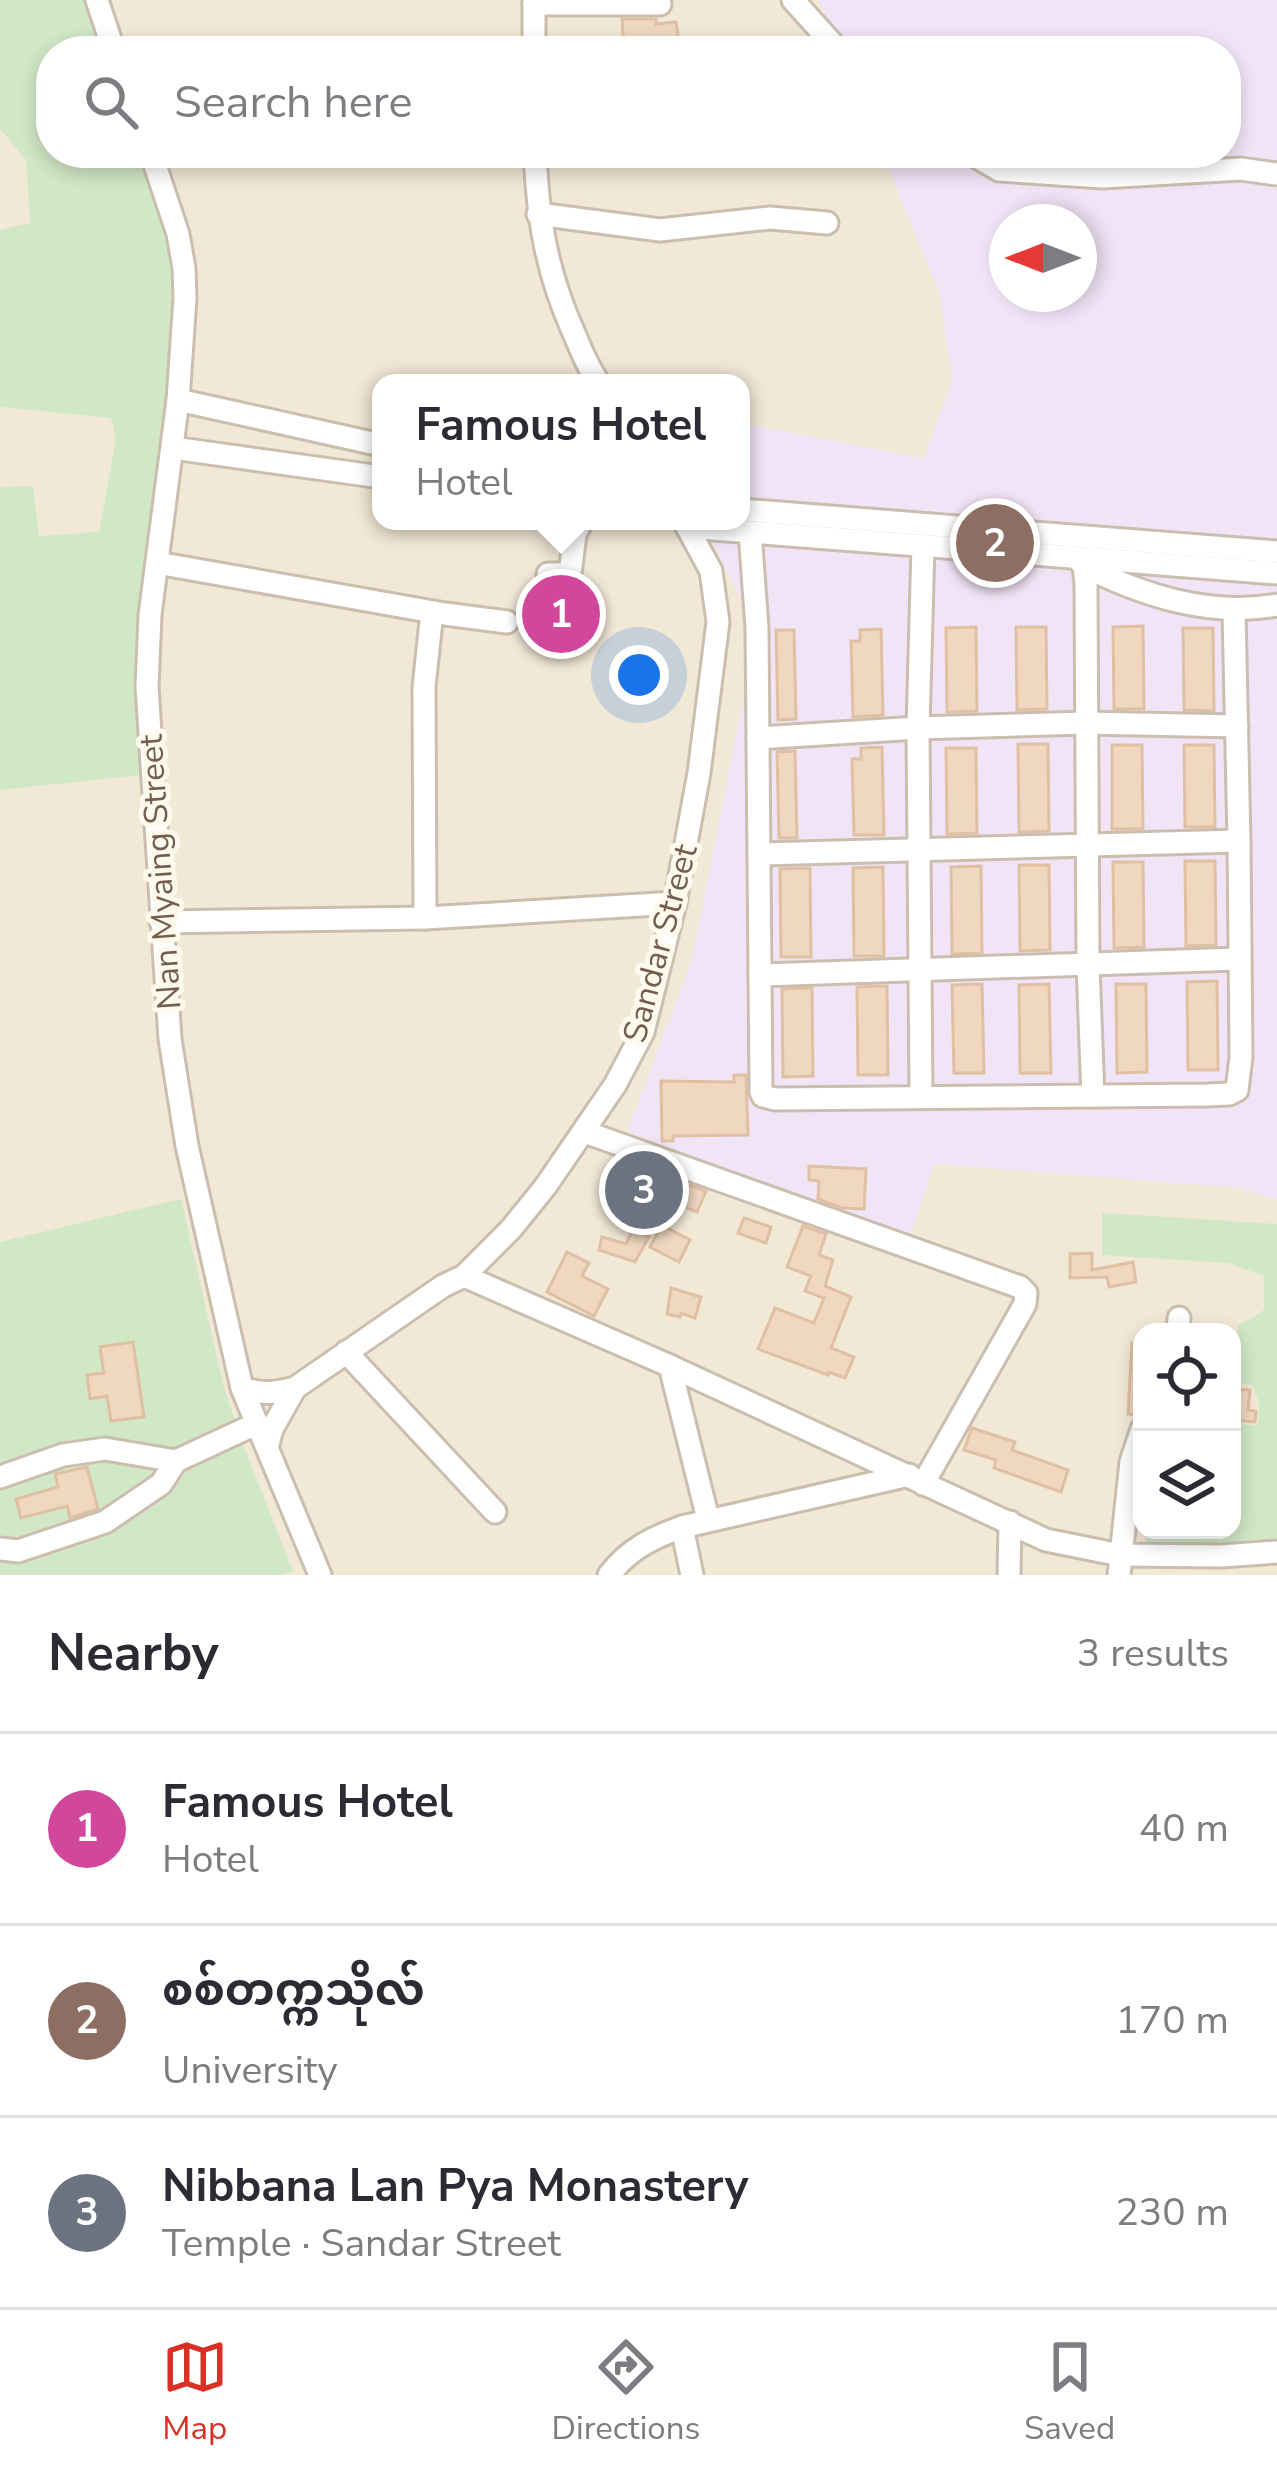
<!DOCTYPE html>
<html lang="en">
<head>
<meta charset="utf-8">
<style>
  :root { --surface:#fff; --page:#f2f2f3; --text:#2b2b33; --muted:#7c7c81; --line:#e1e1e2; --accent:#d93025 }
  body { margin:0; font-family:"Nunito Sans","Noto Sans Myanmar",sans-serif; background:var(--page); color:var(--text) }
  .controls { position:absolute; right:36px; bottom:36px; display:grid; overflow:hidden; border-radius:24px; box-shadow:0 6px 18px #0003 }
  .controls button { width:108px; height:108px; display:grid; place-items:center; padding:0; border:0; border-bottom:3px solid var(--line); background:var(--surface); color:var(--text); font:60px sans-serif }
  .compass { position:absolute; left:989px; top:204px; width:108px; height:108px; border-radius:50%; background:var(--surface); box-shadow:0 6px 18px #0003; rotate:270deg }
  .you { position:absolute; left:639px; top:675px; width:42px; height:42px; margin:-30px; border:9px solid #fff; border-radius:50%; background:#1a73e8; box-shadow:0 0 0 18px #1a73e833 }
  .badge { display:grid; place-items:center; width:78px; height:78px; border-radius:50%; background:var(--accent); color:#fff; font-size:39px; font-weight:700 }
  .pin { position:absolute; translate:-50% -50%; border:6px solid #fff; box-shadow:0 3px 12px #0006 }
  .popup { position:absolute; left:372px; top:374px; width:378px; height:156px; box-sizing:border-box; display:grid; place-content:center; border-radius:24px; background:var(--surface); filter:drop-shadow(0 3px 9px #0005); font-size:39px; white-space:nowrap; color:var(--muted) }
  .popup b { font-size:45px; color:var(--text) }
  .popup::after { content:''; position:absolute; left:50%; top:100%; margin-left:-24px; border:24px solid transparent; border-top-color:var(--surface) }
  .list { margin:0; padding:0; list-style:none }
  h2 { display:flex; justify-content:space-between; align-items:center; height:156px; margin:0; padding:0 48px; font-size:51px }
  h2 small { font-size:39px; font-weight:400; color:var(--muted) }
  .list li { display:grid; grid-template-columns:78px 1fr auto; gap:36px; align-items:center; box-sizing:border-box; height:192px; padding:0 48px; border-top:3px solid var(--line) }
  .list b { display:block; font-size:45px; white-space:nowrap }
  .list p { margin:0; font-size:39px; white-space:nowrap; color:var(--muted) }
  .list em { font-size:39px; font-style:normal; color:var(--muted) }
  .icon { flex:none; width:66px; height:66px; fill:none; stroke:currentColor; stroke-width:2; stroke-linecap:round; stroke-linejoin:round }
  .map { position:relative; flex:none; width:1277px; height:1575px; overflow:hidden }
  .search { position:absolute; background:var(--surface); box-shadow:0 6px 18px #0003; left:36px; right:36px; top:36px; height:132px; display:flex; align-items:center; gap:30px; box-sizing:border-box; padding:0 42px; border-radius:48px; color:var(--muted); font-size:45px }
  .sheet { height:732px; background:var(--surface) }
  nav { display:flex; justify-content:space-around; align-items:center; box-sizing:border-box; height:168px; border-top:3px solid var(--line); background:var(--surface); font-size:33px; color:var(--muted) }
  nav a { display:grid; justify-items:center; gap:6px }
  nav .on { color:var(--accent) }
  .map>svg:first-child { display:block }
</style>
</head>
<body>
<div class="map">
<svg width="1277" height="1575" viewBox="0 0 1277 1575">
  <rect width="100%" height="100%" fill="#fbf5e7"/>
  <!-- residential -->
  <g fill="#f2e8d6" fill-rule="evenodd">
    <path d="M92 0H850L870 51H110Z"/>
    <path d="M0 129 26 160 30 224 0 230Z"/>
    <path d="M146 153H910L1277 1180V1575H0V790L143 775ZM381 383H741V521H381ZM1142 1332H1232V1530H1142Z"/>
    <path d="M0 407 111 418 116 439 99 533 39 536 33 487H0Z"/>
  </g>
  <!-- education -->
  <path fill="#f2e4f7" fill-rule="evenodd" d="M819 0H1277V1200L1240 1188 934 1164 910 1237 627 1132 692 960 757 629 701 521H741V423L924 458 952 381 940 294 882 153H1226V51H840ZM1007 222H1079V294H1007Z"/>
  <!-- green -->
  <g fill="#d0e8c6">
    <path d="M0 0H92L110 51H51V153H146L180 270 144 775 0 790V487L33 486 39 536 99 532 116 439 111 418 0 407V230L30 223 26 160 0 129Z"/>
    <path d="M181 1199 223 1384 240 1437 293 1571 281 1575H0V1242Z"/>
    <path d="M1102 1213 1277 1224V1542L1221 1547H1145L1146 1530H1232V1424L1258 1425 1259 1404 1253 1385 1234 1383 1238 1326 1264 1310V1276L1228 1263 1102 1255Z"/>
  </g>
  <!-- building -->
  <g fill="#efd7c0" stroke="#e0c0a2" stroke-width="3">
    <path d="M622 19H656V24L676 22 679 41 624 47Z"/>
    <path d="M551 589H570V595H574V604H584V640H544V630H538V601H545V592H551Z"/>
    <path d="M1143 626 1144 709H1114L1113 627Z"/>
    <path d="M976 627 977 711 947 712 946 628Z"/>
    <path d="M1016 627H1046L1047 709 1017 710Z"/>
    <path d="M1183 628H1213L1214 711 1184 710Z"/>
    <path d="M881 629 883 715 853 717 851 641H860V630Z"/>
    <path d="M776 630H794L796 719 778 720Z"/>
    <path d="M1018 744H1048L1049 831 1019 832Z"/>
    <path d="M1112 745H1142L1143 829H1112Z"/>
    <path d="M1184 745H1214L1215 827H1185Z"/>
    <path d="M882 747 884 835H854L852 759H861V748Z"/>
    <path d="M946 748H976L977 833 947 834Z"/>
    <path d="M795 751 797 838H779L777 752Z"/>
    <path d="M1185 861H1215L1216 945 1186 946Z"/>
    <path d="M1113 862H1143L1144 947 1114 948Z"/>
    <path d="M1019 865H1049L1050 950 1020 951Z"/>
    <path d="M981 866 982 953 952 954 951 867Z"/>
    <path d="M883 867 884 956H854L853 868Z"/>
    <path d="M810 868 811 957H781L780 869Z"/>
    <path d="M1217 981 1218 1070H1188L1187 982Z"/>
    <path d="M982 984 984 1073H954L952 985Z"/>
    <path d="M1049 984 1051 1073H1020L1019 985Z"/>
    <path d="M1116 984H1146L1147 1072 1117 1073Z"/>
    <path d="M887 986 888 1075H858L857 987Z"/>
    <path d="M812 988 813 1076 783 1077 782 989Z"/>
    <path d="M734 1075H746L748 1135 673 1136V1141H662L661 1081 734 1082Z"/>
    <path d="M626 1162 706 1191 697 1212 661 1197 658 1203 618 1183Z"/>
    <path d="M809 1166 866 1169 864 1209 842 1208 818 1199 819 1181 809 1180Z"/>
    <path d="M744 1218 771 1227 766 1243 738 1233Z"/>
    <path d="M662 1225 690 1240 679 1262 650 1247Z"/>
    <path d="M803 1226 826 1234 819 1255 833 1260 825 1286 851 1297 831 1348 854 1357 845 1378 829 1372 828 1375 758 1349 775 1308 814 1323 824 1298 805 1291 811 1276 787 1267Z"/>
    <path d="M634 1228 649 1237 635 1262 599 1250 602 1237 626 1244Z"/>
    <path d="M567 1252 589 1263 582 1276 608 1289 594 1316 547 1292Z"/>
    <path d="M1092 1253V1270L1133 1262 1136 1282 1109 1287 1107 1277 1070 1278V1254Z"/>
    <path d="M671 1288 701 1297 695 1318 681 1313 680 1317 667 1314Z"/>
    <path d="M133 1342 144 1417 111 1421 107 1396 90 1399 87 1375 104 1373 100 1347Z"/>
    <path d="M1132 1343H1142V1405L1141 1414 1137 1415 1128 1414Z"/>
    <path d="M1233 1389 1250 1390 1248 1410 1256 1411 1255 1422 1232 1420Z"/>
    <path d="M972 1428 1015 1442 1012 1450 1068 1470 1061 1492 994 1468 996 1460 964 1450Z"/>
    <path d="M87 1467 98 1509 70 1518 67 1506 21 1518 16 1499 58 1487 55 1474Z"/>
  </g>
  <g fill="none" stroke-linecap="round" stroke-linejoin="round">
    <defs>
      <g id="minor">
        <path d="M97 0 114 51"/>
        <path d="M534 0V51"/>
        <path d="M793 0 839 51"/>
        <path d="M534 4H660"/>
        <path d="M151 153 178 234 184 268 185 298 178 400 150 615 147 687 170 1039 187 1146 242 1388 320 1575"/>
        <path d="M535 153C538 219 546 270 573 331 581 349 587 367 599 383"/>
        <path d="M970 153 999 170 1102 177 1241 169 1277 174"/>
        <path d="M538 214 660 230 770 218 827 223"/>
        <path d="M178 400 381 445"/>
        <path d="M173 448 381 477"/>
        <path d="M741 510 1277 552"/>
        <path d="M687 527 1277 573"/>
        <path d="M750 532 757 628 761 1092 763 1096 775 1099 1207 1095 1229 1094 1237 1090 1241 1057 1239 841 1234 611"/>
        <path d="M1077 558 1084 566 1086 584 1088 966 1093 1096"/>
        <path d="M157 563 445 614 507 622"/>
        <path d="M1084 566C1144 596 1210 617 1277 605"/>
        <path d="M548 574H570L575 534 582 521"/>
        <path d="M758 738 918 728 1085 723 1237 726"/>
        <path d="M759 854 1239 841"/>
        <path d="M425 918 424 687 432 612"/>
        <path d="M161 922 425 918 675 903"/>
        <path d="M760 975 1238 959"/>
        <path d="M921 1096 918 728 923 546"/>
        <path d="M585 1132 1020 1287 1026 1293 1025 1304 923 1484"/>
        <path d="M464 1276 670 1366 1046 1540 1120 1555 1221 1556 1277 1552"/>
        <path d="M1178 1332 1179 1318"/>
        <path d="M346 1352 495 1512"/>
        <path d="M670 1366 708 1519"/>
        <path d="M242 1388C262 1395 275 1393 295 1388L443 1286 464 1276 511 1229 545 1187 615 1085 643 1032 675 903 699 773 718 622 711 571 684 521"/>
        <path d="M268 1444 272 1429 295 1388"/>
        <path d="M0 1477 63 1455 105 1449 176 1461"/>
        <path d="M682 1527 692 1575"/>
        <path d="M0 1549 18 1551 105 1522 161 1484 176 1461 258 1423"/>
        <path d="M609 1575C629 1549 652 1538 682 1527L909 1475"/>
        <path d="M1009 1575 1010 1522"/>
        <path d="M1119 1575 1131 1462 1142 1429"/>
      </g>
    </defs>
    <!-- minor casing -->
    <use href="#minor" stroke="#ccbeae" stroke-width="27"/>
    <!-- minor -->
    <use href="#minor" stroke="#fff" stroke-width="21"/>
  </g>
  <g text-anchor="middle" stroke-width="10" stroke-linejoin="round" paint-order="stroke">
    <!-- street labels -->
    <g font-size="33" fill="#735e4d" stroke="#fef9ed">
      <text transform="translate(159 872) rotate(-94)" y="12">Nan Myaing Street</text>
      <text transform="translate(659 943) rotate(-75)" y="12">Sandar Street</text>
    </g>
  </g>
</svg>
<div class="controls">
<button><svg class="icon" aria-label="locate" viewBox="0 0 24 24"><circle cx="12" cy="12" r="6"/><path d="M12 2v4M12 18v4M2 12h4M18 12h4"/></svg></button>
<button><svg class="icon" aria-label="layers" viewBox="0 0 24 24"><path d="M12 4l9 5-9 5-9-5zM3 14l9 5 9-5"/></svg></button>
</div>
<svg class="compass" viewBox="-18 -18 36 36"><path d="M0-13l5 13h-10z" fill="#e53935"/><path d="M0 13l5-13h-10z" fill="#7c7c81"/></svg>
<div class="you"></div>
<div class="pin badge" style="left:561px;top:614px;background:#d1479c">1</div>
<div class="popup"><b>Famous Hotel</b>Hotel</div>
<div class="pin badge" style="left:995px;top:543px;background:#8d6e63">2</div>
<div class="pin badge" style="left:644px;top:1190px;background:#6b7280">3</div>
<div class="search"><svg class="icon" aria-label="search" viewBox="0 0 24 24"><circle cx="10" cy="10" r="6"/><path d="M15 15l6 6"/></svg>Search here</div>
</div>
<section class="sheet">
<h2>Nearby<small>3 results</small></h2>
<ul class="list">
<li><span class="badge" style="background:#d1479c">1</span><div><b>Famous Hotel</b><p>Hotel</p></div><em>40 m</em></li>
<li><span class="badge" style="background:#8d6e63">2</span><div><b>စစ်‌တက္ကသိုလ်</b><p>University</p></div><em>170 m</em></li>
<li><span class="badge" style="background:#6b7280">3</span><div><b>Nibbana Lan Pya Monastery</b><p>Temple · Sandar Street</p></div><em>230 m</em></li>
</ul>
</section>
<nav>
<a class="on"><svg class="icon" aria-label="map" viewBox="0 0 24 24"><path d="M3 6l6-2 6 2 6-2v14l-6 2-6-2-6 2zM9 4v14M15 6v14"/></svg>Map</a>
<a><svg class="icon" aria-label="directions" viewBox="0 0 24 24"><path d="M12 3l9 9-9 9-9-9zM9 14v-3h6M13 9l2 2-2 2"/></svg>Directions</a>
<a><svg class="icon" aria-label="saved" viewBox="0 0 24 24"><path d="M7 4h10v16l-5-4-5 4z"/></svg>Saved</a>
</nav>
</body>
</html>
